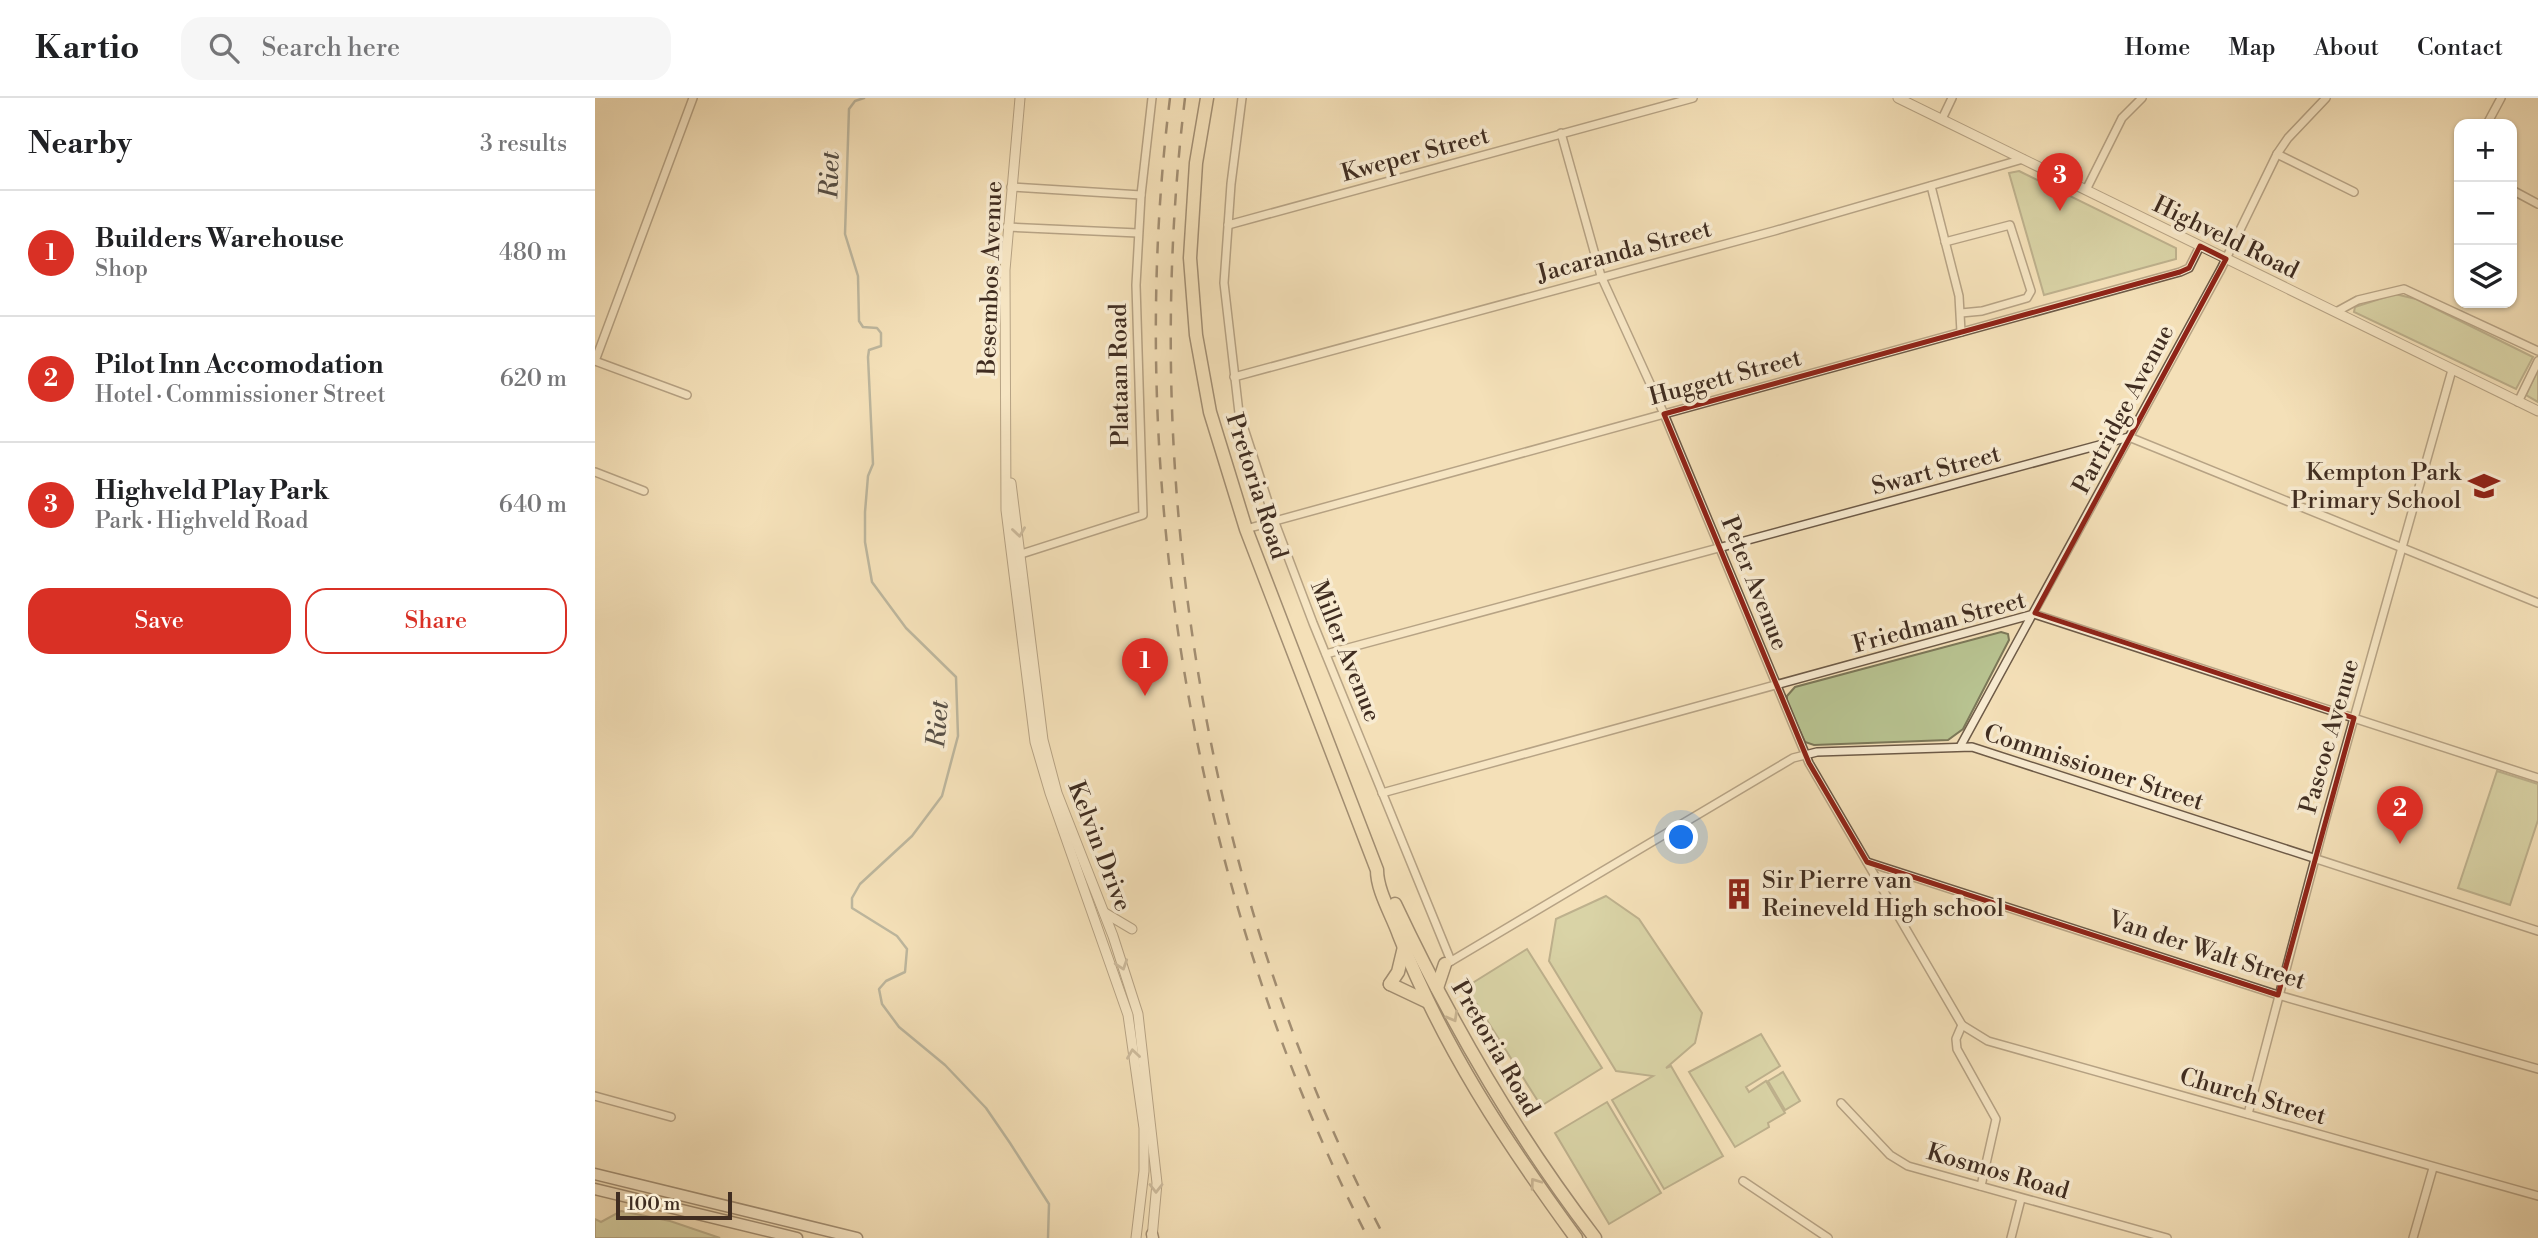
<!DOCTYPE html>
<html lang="en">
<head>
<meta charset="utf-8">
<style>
  :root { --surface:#fff; --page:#f6f6f6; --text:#202124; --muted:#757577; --line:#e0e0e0; --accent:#d93025 }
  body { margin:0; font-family:"Libre Bodoni",serif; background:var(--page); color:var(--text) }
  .controls { position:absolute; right:21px; top:21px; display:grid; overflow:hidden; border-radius:14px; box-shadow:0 2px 5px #0004 }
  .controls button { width:63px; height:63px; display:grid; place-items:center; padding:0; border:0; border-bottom:2px solid var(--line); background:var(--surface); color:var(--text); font:35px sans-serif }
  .scale { position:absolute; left:21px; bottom:18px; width:116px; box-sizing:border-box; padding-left:7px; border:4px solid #402d21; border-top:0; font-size:19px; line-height:24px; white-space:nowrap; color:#402d21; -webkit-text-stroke:5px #f8ebd1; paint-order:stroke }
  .you { position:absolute; left:1087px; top:740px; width:24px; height:24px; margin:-18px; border:5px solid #fff; border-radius:50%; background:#1a73e8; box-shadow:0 0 0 10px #1a73e833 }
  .badge { display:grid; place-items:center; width:46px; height:46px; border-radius:50%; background:var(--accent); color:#fff; font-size:23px; font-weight:700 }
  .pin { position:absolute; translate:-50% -58px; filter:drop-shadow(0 2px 4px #0008) }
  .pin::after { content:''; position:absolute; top:37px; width:24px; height:21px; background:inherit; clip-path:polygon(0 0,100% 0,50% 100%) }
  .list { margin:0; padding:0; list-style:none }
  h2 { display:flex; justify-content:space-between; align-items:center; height:91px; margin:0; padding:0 28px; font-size:30px }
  h2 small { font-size:23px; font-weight:400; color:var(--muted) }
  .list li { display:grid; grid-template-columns:46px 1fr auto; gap:21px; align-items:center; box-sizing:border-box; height:126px; padding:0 28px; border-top:2px solid var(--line) }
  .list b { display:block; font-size:26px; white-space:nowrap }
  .list p { margin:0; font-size:23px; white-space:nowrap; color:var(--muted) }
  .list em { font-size:23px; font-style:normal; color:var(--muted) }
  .actions { display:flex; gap:14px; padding:21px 28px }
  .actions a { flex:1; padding:16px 0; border:2px solid var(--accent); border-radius:21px; text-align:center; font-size:24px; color:var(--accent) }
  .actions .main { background:var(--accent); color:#fff }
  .icon { flex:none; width:38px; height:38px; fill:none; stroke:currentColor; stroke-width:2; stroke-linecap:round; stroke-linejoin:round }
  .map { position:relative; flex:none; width:1943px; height:1140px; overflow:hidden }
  header { display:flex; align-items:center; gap:42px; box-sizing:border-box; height:98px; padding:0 35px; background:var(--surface); border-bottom:2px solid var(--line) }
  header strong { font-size:33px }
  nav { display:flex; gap:38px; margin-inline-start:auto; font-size:24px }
  .search { width:490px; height:63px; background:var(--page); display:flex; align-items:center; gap:18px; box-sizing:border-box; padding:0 24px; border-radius:21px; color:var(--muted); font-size:26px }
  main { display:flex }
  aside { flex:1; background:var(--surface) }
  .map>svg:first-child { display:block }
</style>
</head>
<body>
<header>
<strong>Kartio</strong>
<div class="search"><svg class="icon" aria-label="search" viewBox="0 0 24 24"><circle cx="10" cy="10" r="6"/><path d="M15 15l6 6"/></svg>Search here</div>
<nav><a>Home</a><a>Map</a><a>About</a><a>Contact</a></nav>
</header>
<main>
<aside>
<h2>Nearby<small>3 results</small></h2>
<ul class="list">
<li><span class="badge">1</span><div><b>Builders Warehouse</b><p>Shop</p></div><em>480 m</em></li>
<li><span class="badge">2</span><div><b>Pilot Inn Accomodation</b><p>Hotel · Commissioner Street</p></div><em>620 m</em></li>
<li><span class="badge">3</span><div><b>Highveld Play Park</b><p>Park · Highveld Road</p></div><em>640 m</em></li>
</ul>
<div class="actions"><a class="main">Save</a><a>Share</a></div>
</aside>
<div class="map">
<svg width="1943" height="1140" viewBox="0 0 1943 1140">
  <rect width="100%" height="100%" fill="#f4e0b8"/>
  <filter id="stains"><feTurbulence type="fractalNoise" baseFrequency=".00286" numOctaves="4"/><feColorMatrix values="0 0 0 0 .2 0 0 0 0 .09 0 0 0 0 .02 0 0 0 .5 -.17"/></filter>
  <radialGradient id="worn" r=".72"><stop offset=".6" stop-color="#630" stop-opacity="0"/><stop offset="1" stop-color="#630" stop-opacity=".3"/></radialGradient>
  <!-- green -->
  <g fill="#b8c391" stroke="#7c7859" stroke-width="2">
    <path d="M1424 73 1581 150V161L1449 197 1414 75Z"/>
    <path d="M1800 196 1821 201 1938 259 1921 291 1759 214 1760 209Z"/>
    <path d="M1943 271V304L1931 297Z"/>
    <path d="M1406 534 1413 536 1414 542 1368 631 1353 642 1219 647 1210 644 1192 604V598L1200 589Z"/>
    <path d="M1902 673 1943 686V722L1915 807 1863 790Z"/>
    <path d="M1011 798 1044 821 1107 915 1100 945 1071 970 1076 968 1128 1058 1069 1091 1017 1002 1058 978 1021 973 954 863 961 821Z"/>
    <path d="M932 851 1007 970 946 1008 871 889Z"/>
    <path d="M1166 936 1185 968 1151 989 1154 994 1171 983 1190 1015 1173 1025 1174 1029 1140 1049 1094 974Z"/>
    <path d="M1188 974 1205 1003 1190 1012 1173 983Z"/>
    <path d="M1012 1004 1066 1095 1014 1126 960 1035Z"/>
    <path d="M26 1113 75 1123 125 1140H0V1121L6 1124Z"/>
  </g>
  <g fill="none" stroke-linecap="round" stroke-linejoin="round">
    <!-- stream -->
    <path stroke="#79827b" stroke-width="2.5" d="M269 0 260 3 254 11 250 136 263 178 264 223 268 229 282 230 286 235V248L274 252 273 259 278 366 273 378 270 414V444L277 484 311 530 361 579 363 638 347 698 317 738 265 786 257 800V810L302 838 312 851 310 874 291 883 284 891 287 906 304 929 350 967 391 1010 415 1045 454 1106 453 1140"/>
    <defs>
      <g id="minor">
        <path d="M647 0 636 86 629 185 644 315 679 422 718 525 856 863"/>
        <path d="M1347 21 1357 0"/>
        <path d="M1892 26 1906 0"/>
        <path d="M966 35 1006 178 1069 316 1214 665 1367 927 1393 943 1943 1098"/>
        <path d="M1682 56 1759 94"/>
        <path d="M1336 88 1364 198 1366 234"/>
        <path d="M416 89 546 97"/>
        <path d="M1491 92 1527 20 1547 0"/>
        <path d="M1917 92 1943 106"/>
        <path d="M633 127 1098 0"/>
        <path d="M412 129 543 135"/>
        <path d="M1350 144 1415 127 1436 193 1432 200 1387 213 1366 215"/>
        <path d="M1741 214 1763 202 1809 191 1943 253"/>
        <path d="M639 279 1179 133 1428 61"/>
        <path d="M92 297 0 263 98 0"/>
        <path d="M1923 304 1943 263"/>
        <path d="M0 374 49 393"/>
        <path d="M651 431 1585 174 1594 170 1605 148"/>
        <path d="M420 458 548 417 541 187 546 97 557 0"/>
        <path d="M731 556 1534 339 1943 505"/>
        <path d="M1366 647 1626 171 1682 56 1693 40 1731 0"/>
        <path d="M787 695 1439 516 1943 680"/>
        <path d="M1272 764 1683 897 1943 971"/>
        <path d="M848 868 1198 660 1222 654 1377 649 1943 833"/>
        <path d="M1367 927 1361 941 1362 951 1401 1021 1386 1088"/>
        <path d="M0 998 76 1019"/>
        <path d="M1246 1005 1295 1057 1313 1068 1572 1140"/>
        <path d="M1653 1016 1730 723 1857 272"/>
        <path d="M1148 1083 1233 1140"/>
        <path d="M1416 1140 1426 1101"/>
        <path d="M1818 1140 1838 1070"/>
      </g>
      <g id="tertiary">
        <path d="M425 0 410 172 411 412 440 644 455 695 533 917 549 1030V1073L541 1140"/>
        <path d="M1303 0 1943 313"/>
        <path d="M416 385 448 642 462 695 518 838 543 916 562 1085 557 1140"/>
        <path d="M510 815 537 831"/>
      </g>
      <g id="secondary">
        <path d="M0 1076 262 1140"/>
        <path d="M0 1091 202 1140"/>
        <path d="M557 1136 558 1140"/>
      </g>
      <g id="primary">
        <path d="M612 0 601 65 595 160 601 237 615 314 651 431 782 772C782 793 797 817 804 837 848 949 910 1043 981 1140"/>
        <path d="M800 806C855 923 921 1037 1000 1140"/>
        <path d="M795 886 833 904"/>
        <path d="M795 886 803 874 809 849"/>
        <path d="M842 890 850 866"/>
      </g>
    </defs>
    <!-- minor casing -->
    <use href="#minor" stroke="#6d5a47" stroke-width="10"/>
    <!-- tertiary casing -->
    <use href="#tertiary" stroke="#6d5a47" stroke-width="11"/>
    <!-- secondary casing -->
    <use href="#secondary" stroke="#402d21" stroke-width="13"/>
    <!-- primary casing -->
    <use href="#primary" stroke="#402d21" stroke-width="15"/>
    <!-- minor -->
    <use href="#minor" stroke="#f8ebd1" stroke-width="7"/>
    <!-- tertiary -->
    <use href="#tertiary" stroke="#f8ebd1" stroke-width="9"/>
    <!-- secondary -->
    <use href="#secondary" stroke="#f8ebd1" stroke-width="10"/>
    <!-- primary -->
    <use href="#primary" stroke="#f4e0b8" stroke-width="12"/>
    <!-- rail -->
    <g stroke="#402d21" stroke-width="2.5" stroke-dasharray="12 12" stroke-linecap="butt">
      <path d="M575 0C528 377 599 802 773 1140"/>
      <path d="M590 0C544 381 609 799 790 1140"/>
    </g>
  </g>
  <!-- one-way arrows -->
  <defs><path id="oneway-chevron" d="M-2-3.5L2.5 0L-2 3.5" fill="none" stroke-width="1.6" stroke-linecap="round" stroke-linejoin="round" transform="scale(1.75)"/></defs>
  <g stroke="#9c8c79">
    <use href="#oneway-chevron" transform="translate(424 434) rotate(82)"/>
    <use href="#oneway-chevron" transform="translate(527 867) rotate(72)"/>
    <use href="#oneway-chevron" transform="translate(538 956) rotate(-98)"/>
    <use href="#oneway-chevron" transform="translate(561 1090) rotate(90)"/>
  </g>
  <g stroke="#9a866c">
    <use href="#oneway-chevron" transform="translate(858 919) rotate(61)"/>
    <use href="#oneway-chevron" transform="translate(940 1085) rotate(-126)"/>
  </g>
  <!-- marked area -->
  <path d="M0 0H1943V1140H0ZM1605 148 1631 161 1440 515 1759 620 1683 897 1272 764 1214 665 1069 316 1585 174 1594 170Z" fill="#f4e0b8" fill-opacity=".55" fill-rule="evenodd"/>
  <path fill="none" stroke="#8f2418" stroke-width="5" stroke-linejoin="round" d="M1605 148 1631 161 1440 515 1759 620 1683 897 1272 764 1214 665 1069 316 1585 174 1594 170Z"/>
  <!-- icons -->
  <defs>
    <symbol id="school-bare" viewBox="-9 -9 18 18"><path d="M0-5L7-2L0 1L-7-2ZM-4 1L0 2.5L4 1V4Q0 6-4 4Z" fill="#8f2418" stroke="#f8ebd1" stroke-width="2.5" paint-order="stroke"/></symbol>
    <symbol id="building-bare" viewBox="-9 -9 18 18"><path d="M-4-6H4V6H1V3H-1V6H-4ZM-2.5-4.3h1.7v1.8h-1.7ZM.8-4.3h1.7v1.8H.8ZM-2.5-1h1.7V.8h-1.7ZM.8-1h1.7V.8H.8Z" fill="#8f2418" stroke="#f8ebd1" stroke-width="2.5" paint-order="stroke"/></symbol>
  </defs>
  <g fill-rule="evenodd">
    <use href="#school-bare" x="1867" y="366" width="44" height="44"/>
    <use href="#building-bare" x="1122" y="774" width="44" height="44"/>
  </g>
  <g text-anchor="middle" stroke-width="7" stroke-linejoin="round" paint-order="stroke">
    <!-- street labels -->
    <g font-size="24" fill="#402d21" stroke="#f8ebd1">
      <text transform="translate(820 56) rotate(-15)" y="8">Kweper Street</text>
      <text transform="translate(1631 139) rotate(26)" y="8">Highveld Road</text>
      <text transform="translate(1029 153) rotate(-15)" y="8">Jacaranda Street</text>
      <text transform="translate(395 180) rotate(-88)" y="8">Besembos Avenue</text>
      <text transform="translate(524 277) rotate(-91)" y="8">Plataan Road</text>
      <text transform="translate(1130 279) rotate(-15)" y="8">Huggett Street</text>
      <text transform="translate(1528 311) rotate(-62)" y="8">Partridge Avenue</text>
      <text transform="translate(1341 372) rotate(-15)" y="8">Swart Street</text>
      <text transform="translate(662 388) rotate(72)" y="8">Pretoria Road</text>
      <text transform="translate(1160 485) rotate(68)" y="8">Peter Avenue</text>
      <text transform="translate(1344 524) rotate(-15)" y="8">Friedman Street</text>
      <text transform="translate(751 553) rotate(68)" y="8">Miller Avenue</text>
      <text transform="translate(1734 638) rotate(-74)" y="8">Pascoe Avenue</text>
      <text transform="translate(1499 669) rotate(18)" y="8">Commissioner Street</text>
      <text transform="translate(505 748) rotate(69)" y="8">Kelvin Drive</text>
      <text transform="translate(1612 852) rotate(18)" y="8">Van der Walt Street</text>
      <text transform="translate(901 950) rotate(60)" y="8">Pretoria Road</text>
      <text transform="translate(1658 998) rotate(16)" y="8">Church Street</text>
      <text transform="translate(1403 1073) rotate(16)" y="8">Kosmos Road</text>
    </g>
    <!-- poi labels -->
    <g font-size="24" fill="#402d21" stroke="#f8ebd1" text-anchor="end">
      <text x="1866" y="382">Kempton Park<tspan x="1866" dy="28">Primary School</tspan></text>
      <text x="1167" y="790" text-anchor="start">Sir Pierre van<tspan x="1167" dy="28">Reineveld High school</tspan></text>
    </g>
    <!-- water labels -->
    <g font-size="26" font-style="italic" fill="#585046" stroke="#f8ebd1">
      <text transform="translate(234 77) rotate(-88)" y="9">Riet</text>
      <text transform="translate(342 626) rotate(-85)" y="9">Riet</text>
    </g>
  </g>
  <rect width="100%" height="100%" filter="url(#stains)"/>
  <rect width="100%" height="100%" fill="url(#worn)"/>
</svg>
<div class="controls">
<button>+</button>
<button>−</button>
<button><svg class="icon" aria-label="layers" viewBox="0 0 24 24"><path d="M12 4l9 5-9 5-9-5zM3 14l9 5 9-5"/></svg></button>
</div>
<div class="scale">100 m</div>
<div class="you"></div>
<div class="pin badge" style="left:550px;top:598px">1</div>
<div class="pin badge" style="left:1805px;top:746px">2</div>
<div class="pin badge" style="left:1465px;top:113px">3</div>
</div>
</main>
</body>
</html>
